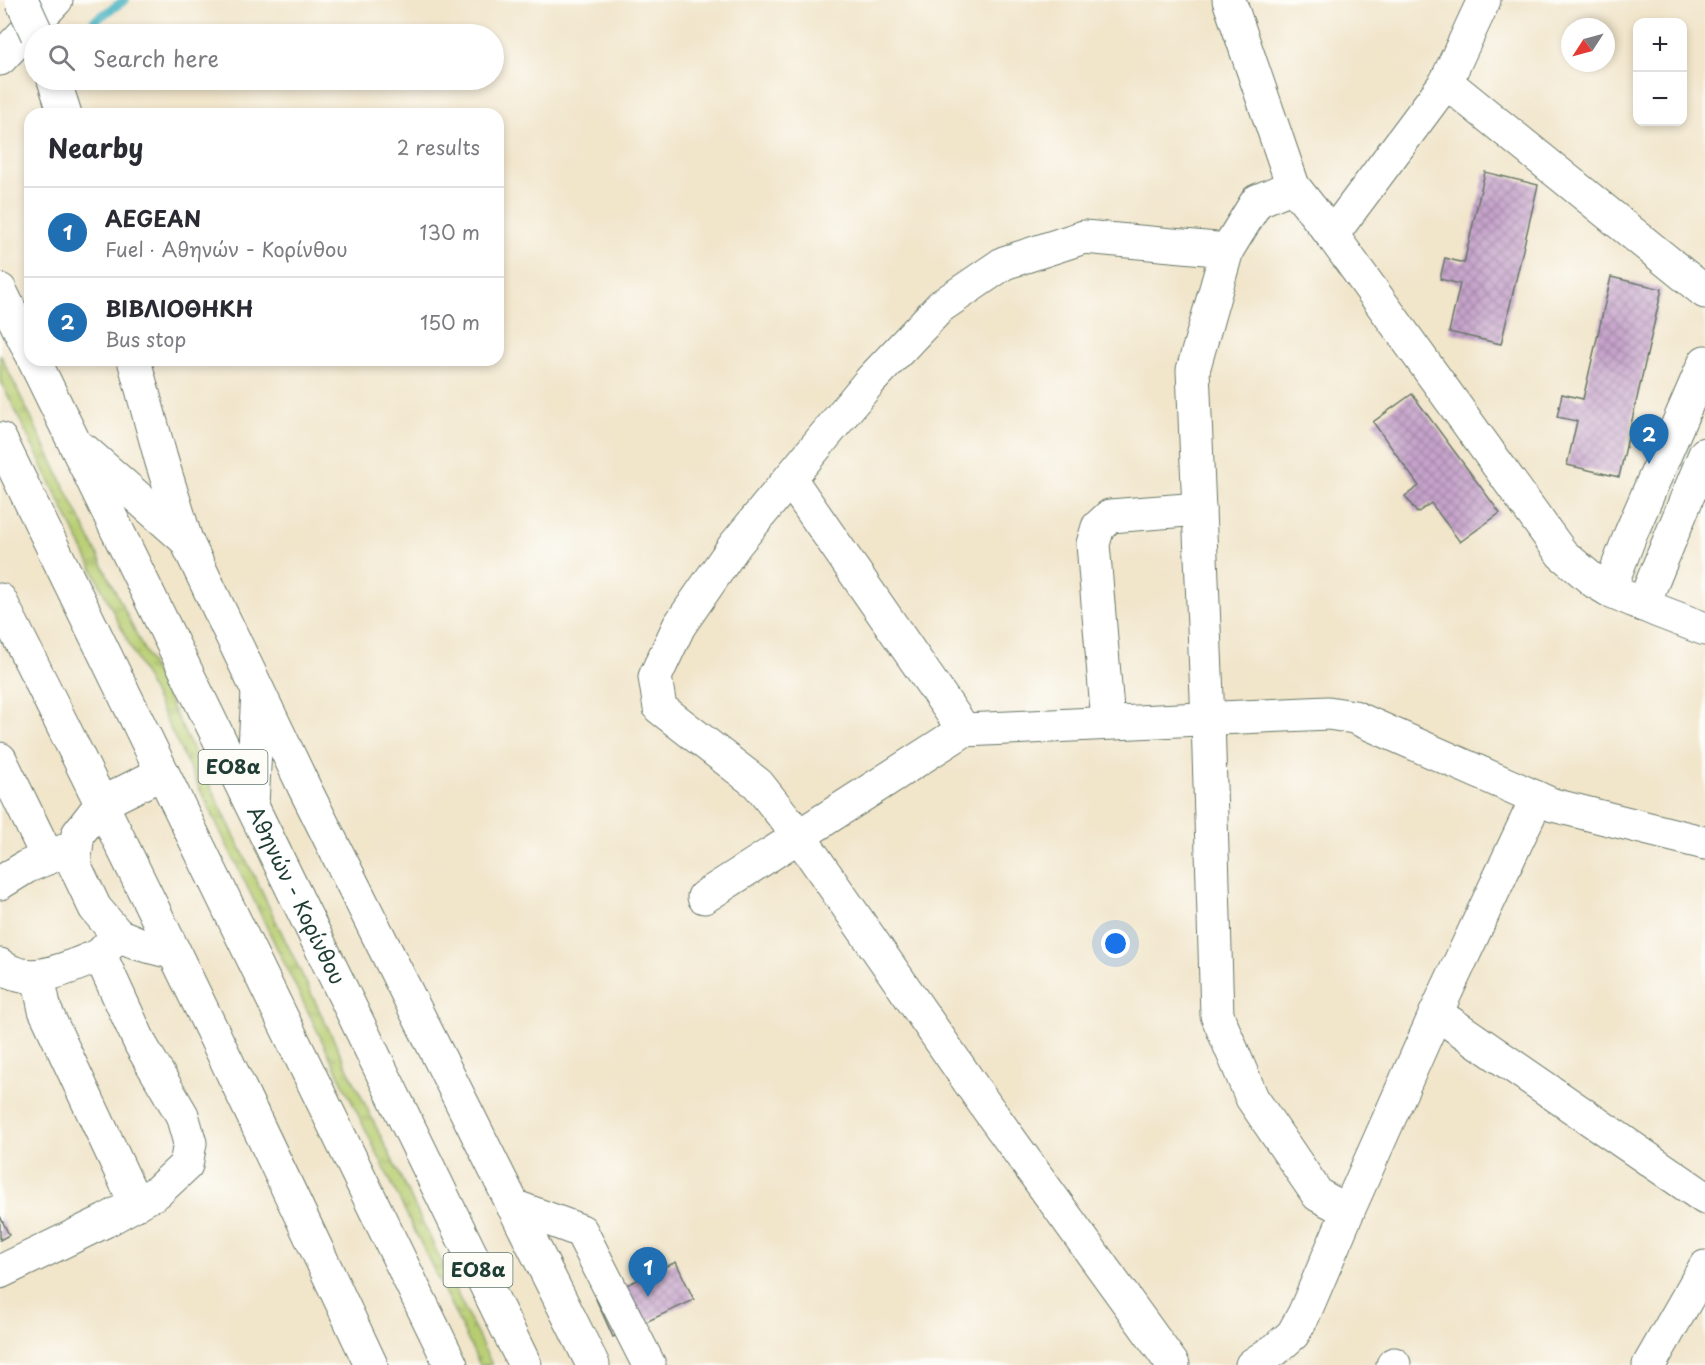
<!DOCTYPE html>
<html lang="en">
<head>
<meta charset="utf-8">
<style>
  :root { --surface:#fff; --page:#f2f2f3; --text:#2b2b33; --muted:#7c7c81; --line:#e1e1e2; --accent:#1f6fb2 }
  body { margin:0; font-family:"Playpen Sans",sans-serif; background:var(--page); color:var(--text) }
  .controls { position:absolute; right:18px; top:18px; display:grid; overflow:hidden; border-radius:12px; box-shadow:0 3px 9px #0003 }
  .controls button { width:54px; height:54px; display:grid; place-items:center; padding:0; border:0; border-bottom:2px solid var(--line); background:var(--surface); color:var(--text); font:30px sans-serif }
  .compass { position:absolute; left:1561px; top:18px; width:54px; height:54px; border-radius:50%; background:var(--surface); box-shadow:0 3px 9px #0003; rotate:234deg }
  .you { position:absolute; left:1116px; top:944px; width:21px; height:21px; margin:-15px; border:4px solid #fff; border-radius:50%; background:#1a73e8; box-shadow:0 0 0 9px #1a73e833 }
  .badge { display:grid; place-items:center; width:39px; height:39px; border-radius:50%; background:var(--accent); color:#fff; font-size:20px; font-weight:700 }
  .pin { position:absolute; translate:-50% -50px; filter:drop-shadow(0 2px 3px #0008) }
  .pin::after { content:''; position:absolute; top:32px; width:21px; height:18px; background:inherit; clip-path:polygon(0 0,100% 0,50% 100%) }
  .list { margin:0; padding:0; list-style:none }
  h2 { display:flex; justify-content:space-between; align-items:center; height:78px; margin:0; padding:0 24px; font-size:26px }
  h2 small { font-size:20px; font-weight:400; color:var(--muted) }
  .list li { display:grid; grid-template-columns:39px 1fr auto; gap:18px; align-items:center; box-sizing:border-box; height:90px; padding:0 24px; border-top:2px solid var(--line) }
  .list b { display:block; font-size:22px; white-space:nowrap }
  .list p { margin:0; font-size:20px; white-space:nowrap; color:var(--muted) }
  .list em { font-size:20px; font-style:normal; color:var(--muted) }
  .icon { flex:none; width:33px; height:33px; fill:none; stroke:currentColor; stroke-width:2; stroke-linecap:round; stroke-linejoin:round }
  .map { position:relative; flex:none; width:1705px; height:1365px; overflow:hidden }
  .search { position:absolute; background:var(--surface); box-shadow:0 3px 9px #0003; left:24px; top:24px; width:480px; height:66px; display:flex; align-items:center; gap:15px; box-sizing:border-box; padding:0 21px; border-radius:33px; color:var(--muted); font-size:22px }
  .panel { position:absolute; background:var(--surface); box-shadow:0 3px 9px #0003; left:24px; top:108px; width:480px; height:258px; border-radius:18px }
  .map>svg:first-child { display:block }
</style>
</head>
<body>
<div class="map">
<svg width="1705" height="1365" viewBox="0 0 1705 1365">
  <defs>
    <pattern id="grass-tufts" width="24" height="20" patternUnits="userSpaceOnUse" patternTransform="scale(1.5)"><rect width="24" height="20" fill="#b8cd71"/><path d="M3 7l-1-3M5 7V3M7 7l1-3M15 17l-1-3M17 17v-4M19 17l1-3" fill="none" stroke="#95a85e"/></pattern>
    <pattern id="building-cross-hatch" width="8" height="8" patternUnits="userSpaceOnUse" patternTransform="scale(1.5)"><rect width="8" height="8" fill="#c6a3cb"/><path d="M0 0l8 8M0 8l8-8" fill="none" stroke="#a086a6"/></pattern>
  </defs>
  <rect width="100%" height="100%" fill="#fdfcf7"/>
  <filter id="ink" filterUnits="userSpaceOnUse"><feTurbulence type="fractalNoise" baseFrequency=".0167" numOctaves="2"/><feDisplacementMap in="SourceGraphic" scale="12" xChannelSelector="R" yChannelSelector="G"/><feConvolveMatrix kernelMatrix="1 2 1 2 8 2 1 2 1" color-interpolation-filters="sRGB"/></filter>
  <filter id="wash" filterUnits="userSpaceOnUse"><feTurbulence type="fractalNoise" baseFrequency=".008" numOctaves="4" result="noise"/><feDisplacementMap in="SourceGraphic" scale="24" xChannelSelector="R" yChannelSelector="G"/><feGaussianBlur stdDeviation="1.35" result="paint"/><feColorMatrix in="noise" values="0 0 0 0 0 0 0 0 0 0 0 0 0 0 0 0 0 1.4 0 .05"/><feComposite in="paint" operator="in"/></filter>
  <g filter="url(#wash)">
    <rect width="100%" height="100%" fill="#f1e5ca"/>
    <!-- grass -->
    <path fill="url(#grass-tufts)" stroke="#6c8552" stroke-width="1.5" d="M0 354 492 1365H480L0 379Z"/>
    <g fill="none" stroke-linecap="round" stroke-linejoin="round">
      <!-- stream -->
      <path stroke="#46b3c1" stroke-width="9" d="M94 21 125 0"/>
    </g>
    <g id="blocks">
      <!-- building -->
      <g fill="url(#building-cross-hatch)">
        <path d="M1485 172 1538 185 1501 344 1449 332 1460 284 1440 279 1445 258 1464 263Z"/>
        <path d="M1611 277 1662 289 1619 477 1567 465 1577 421 1557 417 1562 394 1583 399Z"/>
        <path d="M1412 394 1500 513 1460 542 1431 503 1417 513 1405 496 1419 486 1373 422Z"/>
        <path d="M0 1216 9 1235 0 1240Z"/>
        <path d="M676 1262 694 1300 613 1337 596 1299Z"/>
      </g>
    </g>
  </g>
  <g filter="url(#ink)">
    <use href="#blocks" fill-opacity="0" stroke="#687868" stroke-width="1.5"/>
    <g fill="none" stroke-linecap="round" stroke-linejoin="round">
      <defs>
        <g id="minor">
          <path d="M1229 0 1293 186 1332 235"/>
          <path d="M0 59 56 0"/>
          <path d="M54 80 65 114"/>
          <path d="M1446 82 1484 0"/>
          <path d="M1293 186 1257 201 1227 250 1193 370 1208 720 1217 1015 1252 1098 1318 1195 1348 1211"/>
          <path d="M1705 292 1446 82 1332 235 1562 554 1595 582 1609 590 1658 611 1705 629"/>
          <path d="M134 360 161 459 186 540 305 789 593 1365"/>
          <path d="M790 479 964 730"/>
          <path d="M1609 590 1631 533 1705 362"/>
          <path d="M0 600C127 853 251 1108 371 1365"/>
          <path d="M1643 605 1705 454"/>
          <path d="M1108 722 1093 544 1098 527 1110 516 1199 509"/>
          <path d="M0 759 48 858"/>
          <path d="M102 803 78 834 74 864 95 908 118 935 140 944 175 953"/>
          <path d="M0 883 26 867 66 850"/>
          <path d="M704 897 964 730 1328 713 1354 717 1553 805 1705 843"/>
          <path d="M0 965C29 989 70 967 100 955"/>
          <path d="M38 977 45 1010 136 1204"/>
          <path d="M1436 1013 1705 1198"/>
          <path d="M513 1206 581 1231 649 1365"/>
          <path d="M0 1272 105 1221 157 1192 186 1165 190 1143 182 1115 141 1045 100 955 118 935"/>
          <path d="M1173 1365 988 1109 799 836 758 784 660 708 655 677 679 626 735 545 870 381 941 306 1004 263 1084 237 1227 250"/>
          <path d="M1252 1365 1276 1349 1293 1334 1304 1314 1348 1211 1436 1013 1537 798"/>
          <path d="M1393 1365 1394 1364"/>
          <path d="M1649 1365 1705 1267"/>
        </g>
        <g id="highway">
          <path d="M0 290 30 351"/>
          <path id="s1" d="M34 360 525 1365"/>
          <path d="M0 439 451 1365"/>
          <path d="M84 450 186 540"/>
          <path d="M102 803 162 773"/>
          <path d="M252 805 258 691"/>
        </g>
      </defs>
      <!-- minor casing -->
      <use href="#minor" stroke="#687868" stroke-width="35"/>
      <!-- highway casing -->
      <use href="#highway" stroke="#687868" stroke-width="35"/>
      <!-- minor -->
      <use href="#minor" stroke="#fff" stroke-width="33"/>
      <!-- highway -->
      <use href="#highway" stroke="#fff" stroke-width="33"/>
      <defs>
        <path id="minor-bridge" d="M22 1 37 34"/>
      </defs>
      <!-- minor-bridge casing -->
      <use href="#minor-bridge" stroke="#687868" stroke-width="35" stroke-linecap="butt"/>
      <!-- minor-bridge -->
      <use href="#minor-bridge" stroke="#fff" stroke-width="33"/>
    </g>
  </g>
  <g text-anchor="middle" stroke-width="4.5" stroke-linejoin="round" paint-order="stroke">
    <!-- shield labels -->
    <g fill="#fdfcf7" stroke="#62766e" stroke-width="1.5">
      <rect x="198.5" y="750" width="69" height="34" rx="4.5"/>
      <rect x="443.5" y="1253" width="69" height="34" rx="4.5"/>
    </g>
    <g font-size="20" font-weight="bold" fill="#1f3d34">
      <text x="233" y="774">ΕΟ8α</text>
      <text x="478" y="1277">ΕΟ8α</text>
    </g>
    <!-- street labels -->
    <g font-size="21" fill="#1f3d34" stroke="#fdfcf7">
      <text dy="7" stroke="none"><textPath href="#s1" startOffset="596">Αθηνών - Κορίνθου</textPath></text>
    </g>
  </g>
</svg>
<div class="controls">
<button>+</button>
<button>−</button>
</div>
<svg class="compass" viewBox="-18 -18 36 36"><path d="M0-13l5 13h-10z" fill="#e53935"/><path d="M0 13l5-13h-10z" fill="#7c7c81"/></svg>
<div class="you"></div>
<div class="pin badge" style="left:648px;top:1297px">1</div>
<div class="pin badge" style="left:1649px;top:464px">2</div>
<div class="search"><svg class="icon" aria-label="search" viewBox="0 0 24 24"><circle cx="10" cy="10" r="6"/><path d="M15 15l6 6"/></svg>Search here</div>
<section class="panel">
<h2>Nearby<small>2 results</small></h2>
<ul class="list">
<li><span class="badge">1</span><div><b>AEGEAN</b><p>Fuel · Αθηνών - Κορίνθου</p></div><em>130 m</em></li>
<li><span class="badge">2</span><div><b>ΒΙΒΛΙΟΘΗΚΗ</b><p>Bus stop</p></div><em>150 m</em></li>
</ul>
</section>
</div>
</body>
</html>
